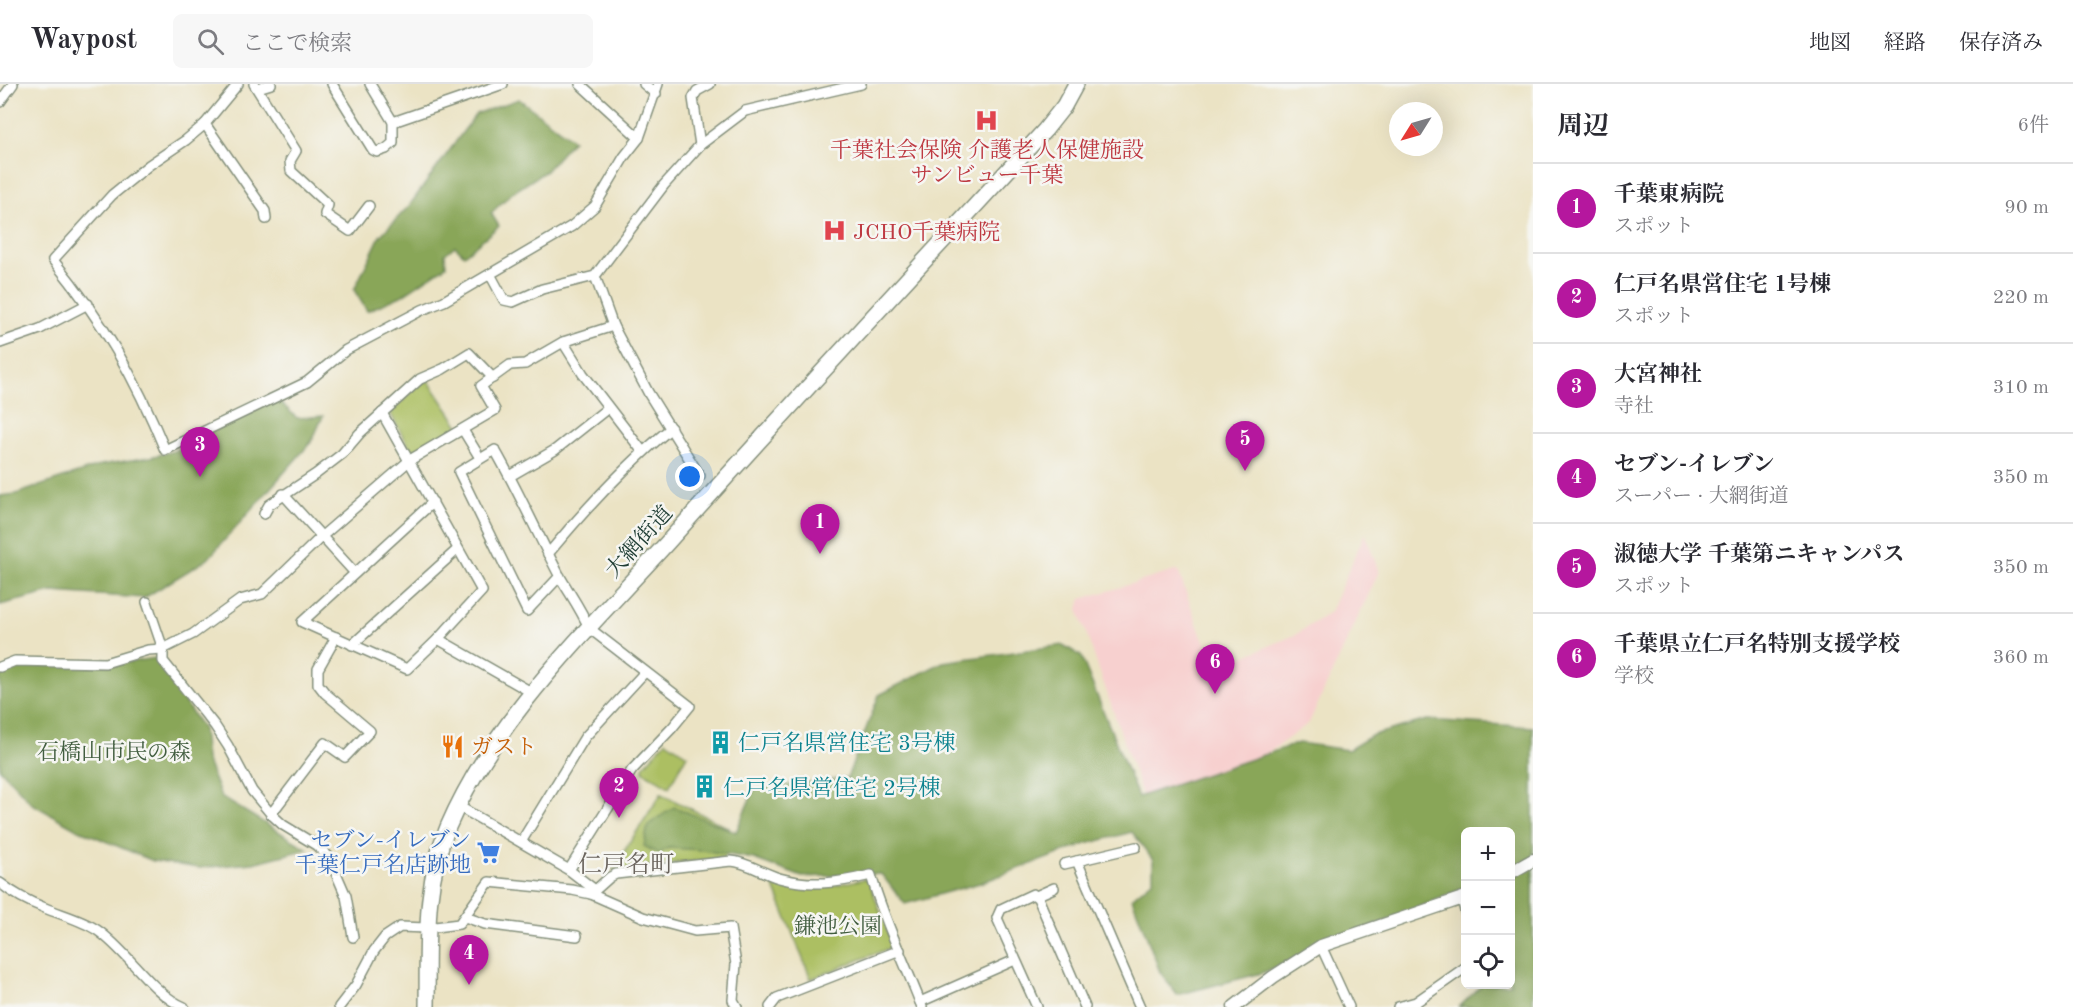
<!DOCTYPE html>
<html lang="ja">
<head>
<meta charset="utf-8">
<style>
  :root { --surface:#fff; --page:#f7f7f7; --text:#2b2b33; --muted:#7c7c81; --line:#e1e1e2; --accent:#b5179e }
  body { margin:0; font-family:"Old Standard TT","Noto Serif JP",serif; background:var(--page); color:var(--text) }
  .controls { position:absolute; right:18px; bottom:18px; display:grid; overflow:hidden; border-radius:9px; box-shadow:0 6px 24px #0002 }
  .controls button { width:54px; height:54px; display:grid; place-items:center; padding:0; border:0; border-bottom:2px solid var(--line); background:var(--surface); color:var(--text); font:30px sans-serif }
  .compass { position:absolute; left:1389px; top:18px; width:54px; height:54px; border-radius:50%; background:var(--surface); box-shadow:0 6px 24px #0002; rotate:233deg }
  .you { position:absolute; left:690px; top:393px; width:21px; height:21px; margin:-15px; border:4px solid #fff; border-radius:50%; background:#1a73e8; box-shadow:0 0 0 9px #1a73e833 }
  .badge { display:grid; place-items:center; width:39px; height:39px; border-radius:50%; background:var(--accent); color:#fff; font-size:20px; font-weight:700 }
  .pin { position:absolute; translate:-50% -50px; filter:drop-shadow(0 2px 3px #0008) }
  .pin::after { content:''; position:absolute; top:32px; width:21px; height:18px; background:inherit; clip-path:polygon(0 0,100% 0,50% 100%) }
  .list { margin:0; padding:0; list-style:none }
  h2 { display:flex; justify-content:space-between; align-items:center; height:78px; margin:0; padding:0 24px; font-size:26px }
  h2 small { font-size:20px; font-weight:400; color:var(--muted) }
  .list li { display:grid; grid-template-columns:39px 1fr auto; gap:18px; align-items:center; box-sizing:border-box; height:90px; padding:0 24px; border-top:2px solid var(--line) }
  .list b { display:block; font-size:22px; white-space:nowrap }
  .list p { margin:0; font-size:20px; white-space:nowrap; color:var(--muted) }
  .list em { font-size:20px; font-style:normal; color:var(--muted) }
  .icon { flex:none; width:33px; height:33px; fill:none; stroke:currentColor; stroke-width:2; stroke-linecap:round; stroke-linejoin:round }
  .map { position:relative; flex:none; width:1533px; height:923px; overflow:hidden }
  header { display:flex; align-items:center; gap:36px; box-sizing:border-box; height:84px; padding:0 30px; background:var(--surface); border-bottom:2px solid var(--line) }
  header strong { font-size:28px }
  nav { display:flex; gap:33px; margin-inline-start:auto; font-size:21px }
  .search { width:420px; height:54px; background:var(--page); display:flex; align-items:center; gap:15px; box-sizing:border-box; padding:0 21px; border-radius:9px; color:var(--muted); font-size:22px }
  main { display:flex }
  aside { flex:1; background:var(--surface) }
  .map>svg:first-child { display:block }
</style>
</head>
<body>
<header>
<strong>Waypost</strong>
<div class="search"><svg class="icon" aria-label="search" viewBox="0 0 24 24"><circle cx="10" cy="10" r="6"/><path d="M15 15l6 6"/></svg>ここで検索</div>
<nav><a>地図</a><a>経路</a><a>保存済み</a></nav>
</header>
<main>
<div class="map">
<svg width="1533" height="923" viewBox="0 0 1533 923">
  <rect width="100%" height="100%" fill="#f6f6f2"/>
  <filter id="ink" filterUnits="userSpaceOnUse"><feTurbulence type="fractalNoise" baseFrequency=".0167" numOctaves="2"/><feDisplacementMap in="SourceGraphic" scale="12" xChannelSelector="R" yChannelSelector="G"/><feConvolveMatrix kernelMatrix="1 2 1 2 8 2 1 2 1" color-interpolation-filters="sRGB"/></filter>
  <filter id="wash" filterUnits="userSpaceOnUse"><feTurbulence type="fractalNoise" baseFrequency=".008" numOctaves="4" result="noise"/><feDisplacementMap in="SourceGraphic" scale="24" xChannelSelector="R" yChannelSelector="G"/><feGaussianBlur stdDeviation="1.35" result="paint"/><feColorMatrix in="noise" values="0 0 0 0 0 0 0 0 0 0 0 0 0 0 0 0 0 1.4 0 .05"/><feComposite in="paint" operator="in"/></filter>
  <g filter="url(#wash)">
    <rect width="100%" height="100%" fill="#ebe3c4"/>
    <!-- built -->
    <path fill="#f7d0cf" d="M1365 449 1379 488 1309 639 1272 666 1236 685 1144 716 1078 525 1081 515 1178 486 1202 553 1222 582 1295 551 1330 528Z"/>
    <!-- green -->
    <g fill="#acbf62" stroke="#667e4b" stroke-width="1.5">
      <path d="M428 296 459 342 412 368 390 329 420 299Z"/>
      <path d="M666 657 687 671 669 703 643 687V683Z"/>
      <path d="M661 710 729 744 725 774 612 786Z"/>
      <path d="M770 793 817 805 868 794 892 860 890 864 811 895Z"/>
    </g>
    <!-- forest -->
    <g fill="#89a658" stroke="#547246" stroke-width="1.5">
      <path d="M519 15 573 56 546 87 512 109 491 129 499 142 464 171 455 162 445 170 446 182 401 212 367 227 354 206 380 152 409 122 476 30Z"/>
      <path d="M276 314 297 334 323 332 312 357 208 475 144 514 52 508 0 521V412L16 410 101 381 150 373 174 367Z"/>
      <path d="M1063 561 1081 572 1138 713 1299 659 1348 666 1373 651 1427 636 1533 643V923H1459L1482 901 1510 900V748H1466L1465 804 1262 889 1177 911 1160 888 1132 814 1153 796V776L1132 748 1086 760 980 799 905 820 881 790 802 793 754 775 703 766 668 764 659 770 644 762 648 741 674 723 736 748 754 705 847 694 879 611 943 578Z"/>
      <path d="M155 574 203 645 206 675 221 713 308 765 253 779 199 784 153 777 77 745 32 720 0 685V588L29 581H110Z"/>
    </g>
  </g>
  <g filter="url(#ink)">
    <g fill="none" stroke-linecap="round" stroke-linejoin="round">
      <defs>
        <g id="minor">
          <path d="M238 0 205 40 186 56 149 81 112 111 53 176C103 237 135 293 165 366L307 298 346 266 422 226 444 217 572 142 595 122 624 73 639 54 658 0"/>
          <path d="M254 0 296 67 290 77 291 87 328 121 325 130 350 147 369 122"/>
          <path d="M332 0 373 66 377 68 386 65 393 59V38L370 0"/>
          <path d="M580 0 639 54"/>
          <path d="M644 0 656 10"/>
          <path d="M258 4 271 0"/>
          <path d="M0 18 13 0"/>
          <path d="M393 38 503 0"/>
          <path d="M205 40 265 127 266 135"/>
          <path d="M700 61 693 14 697 7 710 0"/>
          <path d="M490 190 504 216 513 218 542 205 595 192 664 101 700 61 745 27 861 0"/>
          <path d="M595 192 613 242 649 310 700 392"/>
          <path d="M563 258 583 290 643 368"/>
          <path d="M0 259 40 245 88 220"/>
          <path d="M382 329 482 507 438 555 407 585 302 538 433 418"/>
          <path d="M463 346 480 374"/>
          <path d="M510 392 555 366 608 324"/>
          <path d="M283 410 355 489"/>
          <path d="M264 430 269 421 316 390 342 370 360 349 420 295 443 285 469 269 493 294"/>
          <path d="M548 470C586 424 625 382 671 344"/>
          <path d="M560 492 527 527 459 388 495 366C518 406 537 449 559 491 569 509 581 525 589 544L690 622 672 644 632 686 569 786"/>
          <path d="M147 518 163 565V577L215 642 228 662 252 707 271 730 283 741 316 761 329 773 346 812 353 853"/>
          <path d="M438 555 531 608"/>
          <path d="M352 561 458 465"/>
          <path d="M0 583 15 577 105 579 148 566 163 565 193 550 240 516 262 510 321 453 410 376 495 326 481 302 510 281 525 280 563 258 613 242"/>
          <path d="M458 722 569 786 595 806"/>
          <path d="M271 730 325 659 345 673 370 647 325 609 318 600V585L336 553"/>
          <path d="M521 758 585 653 645 588"/>
          <path d="M1136 763 1077 777 1140 923"/>
          <path d="M1064 780 1077 777"/>
          <path d="M0 799C14 810 29 818 45 824 62 831 82 836 97 846 127 866 152 910 184 923"/>
          <path d="M591 810 610 793 616 790 731 777C747 778 762 789 779 794 812 803 837 799 871 791 884 837 905 879 922 923"/>
          <path d="M1036 812 1054 804"/>
          <path d="M1462 815 1466 831"/>
          <path d="M465 833 485 840 577 852"/>
          <path d="M1321 862 1349 923"/>
          <path d="M920 918 1015 876"/>
          <path d="M339 923 356 901 374 867 385 853 400 843 427 844 459 840 489 798 572 806 591 810 643 833 695 847 730 844 736 880 733 916 737 923"/>
          <path d="M770 923 777 914 900 866"/>
          <path d="M1037 923 997 834 1001 825 1033 810 1038 814 1085 923"/>
          <path d="M1398 923 1416 918 1466 883"/>
        </g>
        <g id="tertiary">
          <path d="M1510 789 1533 776"/>
          <path d="M1234 923 1273 893 1321 862 1466 813"/>
        </g>
        <path id="primary" d="M427 923C428 862 423 800 448 743 496 632 587 547 667 459 791 320 919 183 1045 46L1064 22 1076 0"/>
      </defs>
      <!-- minor casing -->
      <use href="#minor" stroke="#85907c" stroke-width="12"/>
      <!-- tertiary casing -->
      <use href="#tertiary" stroke="#85907c" stroke-width="15"/>
      <!-- primary casing -->
      <use href="#primary" stroke="#85907c" stroke-width="18"/>
      <!-- minor -->
      <use href="#minor" stroke="#fff" stroke-width="9"/>
      <!-- tertiary -->
      <use href="#tertiary" stroke="#fff" stroke-width="12"/>
      <!-- primary -->
      <use href="#primary" stroke="#fff" stroke-width="15"/>
    </g>
  </g>
  <!-- icons -->
  <defs>
    <symbol id="hospital-bare" viewBox="-9 -9 18 18"><path d="M-5-5h3v3.5h4V-5h3V5h-3V1.5h-4V5h-3Z" fill="#e0444e" stroke="#f6f6f2" stroke-width="2.5" paint-order="stroke"/></symbol>
    <symbol id="building-bare" viewBox="-9 -9 18 18"><path d="M-4-6H4V6H1V3H-1V6H-4ZM-2.5-4.3h1.7v1.8h-1.7ZM.8-4.3h1.7v1.8H.8ZM-2.5-1h1.7V.8h-1.7ZM.8-1h1.7V.8H.8Z" fill="#0f9aa8" stroke="#f6f6f2" stroke-width="2.5" paint-order="stroke"/></symbol>
    <symbol id="restaurant-bare" viewBox="-9 -9 18 18"><path d="M-5-6h1v4h1v-4h1v4h1v-4h1v5L-1.5 .5V6h-2V.5L-5-1ZM5-6V6H3V1.5H1.5Q1.5-4 5-6Z" fill="#e8710a" stroke="#f6f6f2" stroke-width="2.5" paint-order="stroke"/></symbol>
    <symbol id="supermarket-bare" viewBox="-9 -9 18 18"><path d="M-6-5.5h2.5l.6 2H6L4.5 2H-2.5L-4.4-4H-6ZM-1.5 3.2a1.3 1.3 0 1 0 .1 0ZM3 3.2a1.3 1.3 0 1 0 .1 0Z" fill="#3f7fe0" stroke="#f6f6f2" stroke-width="2.5" paint-order="stroke"/></symbol>
  </defs>
  <g fill-rule="evenodd">
    <use href="#hospital-bare" x="970" y="20" width="33" height="33"/>
    <use href="#hospital-bare" x="818" y="130" width="33" height="33"/>
    <use href="#building-bare" x="704" y="642" width="33" height="33"/>
    <use href="#restaurant-bare" x="436" y="646" width="33" height="33"/>
    <use href="#building-bare" x="688" y="686" width="33" height="33"/>
    <use href="#supermarket-bare" x="472" y="752" width="33" height="33"/>
  </g>
  <g text-anchor="middle" stroke-width="5" stroke-linejoin="round" paint-order="stroke">
    <!-- health labels -->
    <g font-size="22" fill="#be3a42" stroke="#f6f6f2">
      <text x="987" y="73">千葉社会保険 介護老人保健施設<tspan x="987" dy="25">サンビュー千葉</tspan></text>
      <text x="853" y="155" text-anchor="start">JCHO千葉病院</text>
    </g>
    <!-- street labels -->
    <g font-size="22" fill="#1f3d34" stroke="#f6f6f2">
      <text transform="translate(638 457) rotate(-48)" y="8">大網街道</text>
    </g>
    <!-- culture labels -->
    <g font-size="22" fill="#0d838f" stroke="#f6f6f2" text-anchor="start">
      <text x="738" y="666">仁戸名県営住宅 3号棟</text>
      <text x="723" y="711">仁戸名県営住宅 2号棟</text>
    </g>
    <!-- food labels -->
    <g font-size="22" fill="#c56008" stroke="#f6f6f2" text-anchor="start">
      <text x="471" y="670">ガスト</text>
    </g>
    <!-- park labels -->
    <g font-size="22" fill="#425e40" stroke="#f6f6f2">
      <text x="114" y="675">石橋山市民の森</text>
      <text x="838" y="849">鎌池公園</text>
    </g>
    <!-- shop labels -->
    <g font-size="22" fill="#366cbe" stroke="#f6f6f2" text-anchor="end">
      <text x="471" y="763">セブン-イレブン<tspan x="471" dy="25">千葉仁戸名店跡地</tspan></text>
    </g>
    <!-- neighbourhood labels -->
    <g font-size="24" fill="#6a645d" stroke="#f6f6f2">
      <text x="626" y="788">仁戸名町</text>
    </g>
  </g>
</svg>
<div class="controls">
<button>+</button>
<button>−</button>
<button><svg class="icon" aria-label="locate" viewBox="0 0 24 24"><circle cx="12" cy="12" r="6"/><path d="M12 2v4M12 18v4M2 12h4M18 12h4"/></svg></button>
</div>
<svg class="compass" viewBox="-18 -18 36 36"><path d="M0-13l5 13h-10z" fill="#e53935"/><path d="M0 13l5-13h-10z" fill="#7c7c81"/></svg>
<div class="you"></div>
<div class="pin badge" style="left:820px;top:470px">1</div>
<div class="pin badge" style="left:619px;top:734px">2</div>
<div class="pin badge" style="left:200px;top:393px">3</div>
<div class="pin badge" style="left:469px;top:901px">4</div>
<div class="pin badge" style="left:1245px;top:387px">5</div>
<div class="pin badge" style="left:1215px;top:610px">6</div>
</div>
<aside>
<h2>周辺<small>6件</small></h2>
<ul class="list">
<li><span class="badge">1</span><div><b>千葉東病院</b><p>スポット</p></div><em>90 m</em></li>
<li><span class="badge">2</span><div><b>仁戸名県営住宅 1号棟</b><p>スポット</p></div><em>220 m</em></li>
<li><span class="badge">3</span><div><b>大宮神社</b><p>寺社</p></div><em>310 m</em></li>
<li><span class="badge">4</span><div><b>セブン-イレブン</b><p>スーパー · 大網街道</p></div><em>350 m</em></li>
<li><span class="badge">5</span><div><b>淑徳大学 千葉第ニキャンパス</b><p>スポット</p></div><em>350 m</em></li>
<li><span class="badge">6</span><div><b>千葉県立仁戸名特別支援学校</b><p>学校</p></div><em>360 m</em></li>
</ul>
</aside>
</main>
</body>
</html>
